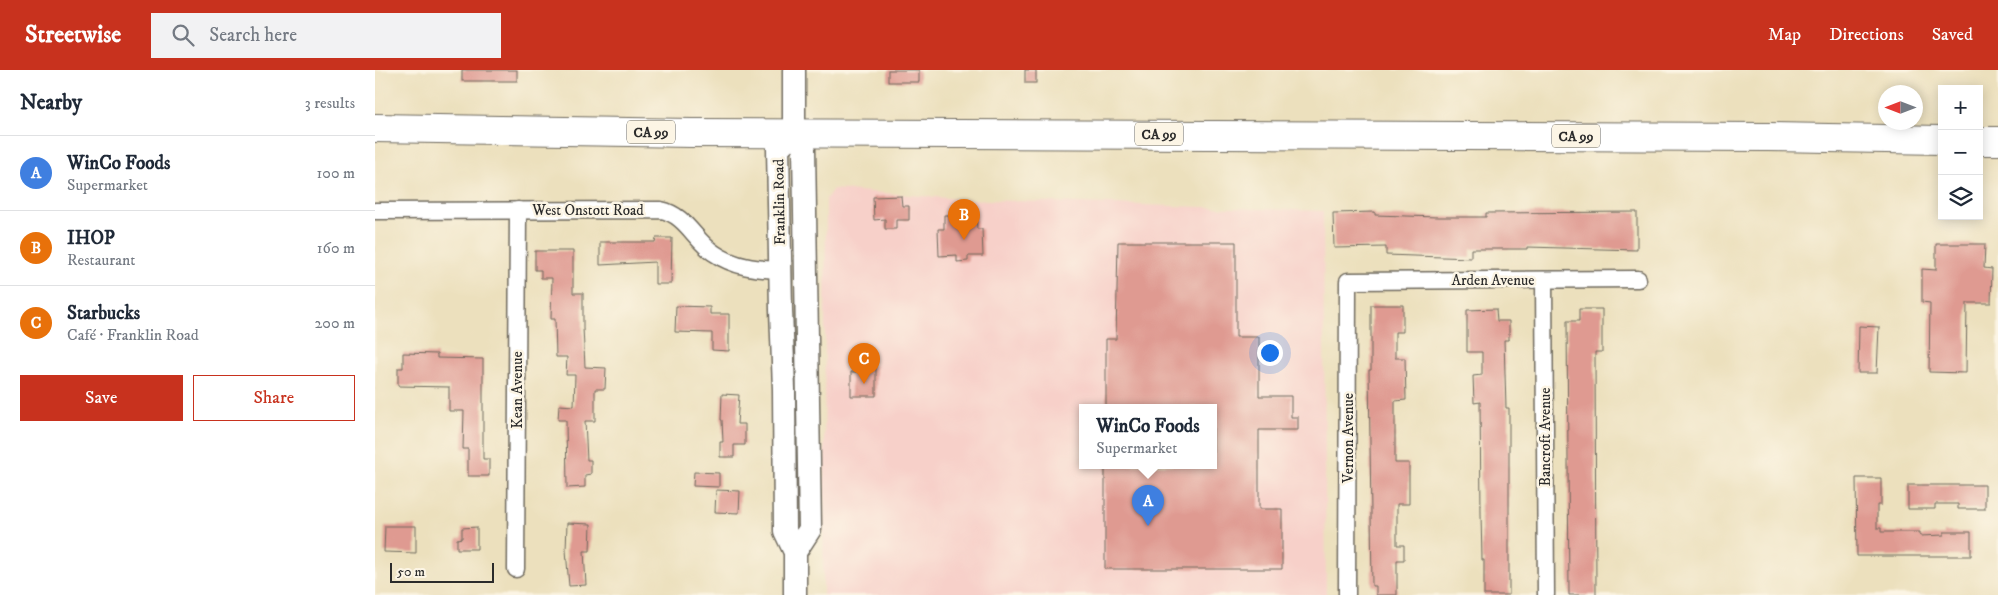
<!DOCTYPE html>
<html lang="en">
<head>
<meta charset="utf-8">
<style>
  :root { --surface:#fff; --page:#f2f2f3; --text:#1f2937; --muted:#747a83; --line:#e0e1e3; --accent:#c8321e }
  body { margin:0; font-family:"IM FELL DW Pica",serif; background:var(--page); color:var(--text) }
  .controls { position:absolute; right:15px; top:15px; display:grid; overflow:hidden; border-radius:0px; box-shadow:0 2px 12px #0003 }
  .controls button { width:45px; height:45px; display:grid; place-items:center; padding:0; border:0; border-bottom:1px solid var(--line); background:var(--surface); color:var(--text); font:25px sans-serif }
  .compass { position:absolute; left:1503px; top:15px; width:45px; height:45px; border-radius:50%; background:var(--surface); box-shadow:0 2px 12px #0003; rotate:270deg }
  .scale { position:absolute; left:15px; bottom:12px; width:104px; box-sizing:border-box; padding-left:5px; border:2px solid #2b2b2b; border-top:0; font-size:14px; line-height:18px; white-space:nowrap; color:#2b2b2b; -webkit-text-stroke:4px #fcf5e5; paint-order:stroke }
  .you { position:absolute; left:894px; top:282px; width:18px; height:18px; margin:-12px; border:4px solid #fff; border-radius:50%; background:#1a73e8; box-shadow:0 0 0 8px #1a73e833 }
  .badge { display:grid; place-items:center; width:32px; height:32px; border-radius:50%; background:var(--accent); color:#fff; font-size:16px; font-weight:700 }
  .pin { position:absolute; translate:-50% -41px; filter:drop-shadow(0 1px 2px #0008) }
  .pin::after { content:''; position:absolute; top:26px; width:18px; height:15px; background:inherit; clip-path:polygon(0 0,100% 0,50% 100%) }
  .popup { position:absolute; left:704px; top:334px; width:138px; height:65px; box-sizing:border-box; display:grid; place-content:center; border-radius:0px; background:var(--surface); filter:drop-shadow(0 1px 4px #0005); font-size:16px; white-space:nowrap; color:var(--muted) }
  .popup b { font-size:19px; color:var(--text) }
  .popup::after { content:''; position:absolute; left:50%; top:100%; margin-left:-10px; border:10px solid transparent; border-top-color:var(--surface) }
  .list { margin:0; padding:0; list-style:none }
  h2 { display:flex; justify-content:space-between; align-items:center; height:65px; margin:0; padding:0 20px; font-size:21px }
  h2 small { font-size:16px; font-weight:400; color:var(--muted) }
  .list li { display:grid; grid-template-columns:32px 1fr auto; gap:15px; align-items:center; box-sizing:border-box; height:75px; padding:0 20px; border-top:1px solid var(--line) }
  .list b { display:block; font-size:19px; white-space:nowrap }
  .list p { margin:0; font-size:16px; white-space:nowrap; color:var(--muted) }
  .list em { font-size:16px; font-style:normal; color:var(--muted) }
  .actions { display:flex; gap:10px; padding:15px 20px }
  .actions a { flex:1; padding:11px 0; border:1px solid var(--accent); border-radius:0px; text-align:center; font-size:18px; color:var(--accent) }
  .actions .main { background:var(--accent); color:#fff }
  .icon { flex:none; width:28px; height:28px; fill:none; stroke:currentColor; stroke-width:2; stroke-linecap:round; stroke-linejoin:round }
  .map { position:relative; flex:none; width:1623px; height:525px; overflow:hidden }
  header { display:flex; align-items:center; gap:30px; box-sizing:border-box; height:70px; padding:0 25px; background:var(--accent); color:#fff }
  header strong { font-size:24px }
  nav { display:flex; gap:28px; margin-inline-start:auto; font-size:18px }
  .search { width:350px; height:45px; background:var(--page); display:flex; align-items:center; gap:12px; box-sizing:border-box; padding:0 18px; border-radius:0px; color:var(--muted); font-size:19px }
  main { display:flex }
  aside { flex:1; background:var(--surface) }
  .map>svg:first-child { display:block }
</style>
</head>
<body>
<header>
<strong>Streetwise</strong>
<div class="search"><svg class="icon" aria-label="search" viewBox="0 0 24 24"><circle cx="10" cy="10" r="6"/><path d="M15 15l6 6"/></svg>Search here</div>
<nav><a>Map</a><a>Directions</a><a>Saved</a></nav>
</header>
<main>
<aside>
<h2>Nearby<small>3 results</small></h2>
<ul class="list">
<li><span class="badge" style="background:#3f7fe0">A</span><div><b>WinCo Foods</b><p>Supermarket</p></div><em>100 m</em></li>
<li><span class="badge" style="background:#e8710a">B</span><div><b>IHOP</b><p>Restaurant</p></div><em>160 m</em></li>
<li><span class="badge" style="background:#e8710a">C</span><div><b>Starbucks</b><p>Café · Franklin Road</p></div><em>200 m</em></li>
</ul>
<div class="actions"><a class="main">Save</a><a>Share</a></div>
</aside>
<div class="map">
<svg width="1623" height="525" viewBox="0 0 1623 525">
  <rect width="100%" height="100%" fill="#fcf5e5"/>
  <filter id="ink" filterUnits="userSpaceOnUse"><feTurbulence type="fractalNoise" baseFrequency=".02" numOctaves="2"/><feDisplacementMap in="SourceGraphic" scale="10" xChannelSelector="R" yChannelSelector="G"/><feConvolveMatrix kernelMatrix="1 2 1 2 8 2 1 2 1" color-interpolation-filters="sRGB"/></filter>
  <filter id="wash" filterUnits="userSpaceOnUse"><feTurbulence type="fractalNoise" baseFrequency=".0096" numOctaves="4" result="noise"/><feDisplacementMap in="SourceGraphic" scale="20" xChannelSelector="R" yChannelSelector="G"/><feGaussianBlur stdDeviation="1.12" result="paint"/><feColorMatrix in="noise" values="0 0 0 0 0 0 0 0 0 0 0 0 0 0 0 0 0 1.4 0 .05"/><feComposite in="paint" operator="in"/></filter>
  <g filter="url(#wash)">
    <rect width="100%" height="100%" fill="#ece0bd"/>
    <!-- built -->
    <path fill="#f7d0c9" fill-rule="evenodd" d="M458 119 585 129 948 141 951 525H448L451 129ZM708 337H838V395H708Z"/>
    <g id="blocks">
      <!-- building -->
      <g fill="#df9a91">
        <rect x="87" y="0" width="55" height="11"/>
        <rect x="513" y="0" width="31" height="12"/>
        <rect x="650" y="0" width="11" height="13"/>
        <path d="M526 126 527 136H534V150H521V159H510V149L499 150 498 127Z"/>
        <path d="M1000 142V145L1063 147H1111V143L1262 142V180L1152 177V179H1096V188L1011 185V177L959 178 958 143Z"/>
        <path d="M569 145H601L602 159H607L608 186H593V191L582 192V185L564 186 563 159H569Z"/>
        <path d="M281 168H297L296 214H280V192L225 195V172H280Z"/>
        <path d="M743 172H861V267H884V326H916V347H923V360H884V439H907V499H730V395H838V337H731V269H741Z"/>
        <path d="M1561 174H1610L1609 198 1617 199 1616 233H1592L1591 303 1554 302 1555 233 1547 232V199L1561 200Z"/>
        <path d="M160 181H198V223H208V258L210 297 231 298 230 319H220V351H210L212 390H216V404L210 405V417L192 418 191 350H183L184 335 199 336 200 305H191L192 287H181L180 249H176L177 208H166V200H160Z"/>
        <path d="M996 235H1028V262H1020V288H1030L1031 330 1020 331V393H1034V434H1022V475H1029V490H1022V525H1001V516H997L994 300H996Z"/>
        <path d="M301 236 335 237V244H354V281L337 280V263L300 262Z"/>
        <path d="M1121 239 1122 251H1134V270H1129L1131 338H1134V525H1109V490H1107L1106 444 1105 332 1099 333 1098 306 1107 305V282H1092V240Z"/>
        <path d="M1204 239H1227V282H1220L1221 525H1194L1192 251H1204Z"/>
        <path d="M1484 256 1504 257 1502 303H1483Z"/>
        <path d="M28 283 62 284V288L108 289V389H114V406H93V379H88L89 341H74V317L23 316V298H28Z"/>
        <path d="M482 296H501V326H476V302H482Z"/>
        <path d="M347 324 364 325 362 354H370V375H359V387H345V372H348L347 350H346Z"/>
        <path d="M319 402 344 403V417L318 416Z"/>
        <path d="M1481 408H1506V435H1502V458H1506V462H1545V466L1569 465V462H1596V486H1482Z"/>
        <path d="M1533 415H1610V439H1583V434H1560V439H1533Z"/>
        <path d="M341 420 365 421 364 443 340 442Z"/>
        <path d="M192 453 216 454 215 481H209L211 515 194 516 191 480Z"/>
        <path d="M10 456H41V483L9 482Z"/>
        <path d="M102 457V479H82V469L87 468V458Z"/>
      </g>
    </g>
  </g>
  <g filter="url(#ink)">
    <use href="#blocks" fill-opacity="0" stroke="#6f6a5e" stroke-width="1"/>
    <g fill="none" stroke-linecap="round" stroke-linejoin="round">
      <defs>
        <g id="street">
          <path d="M0 141 286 140C311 145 319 170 339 183 359 197 381 199 405 200"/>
          <path d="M1169 210 1171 525"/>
          <path d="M141 499 143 140"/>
          <path d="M972 525 973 211 1263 209"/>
        </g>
        <g id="secondary">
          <path d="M419 0V62"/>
          <path d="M419 62 403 78 406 240 409 319 410 461 420 482V525"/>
          <path d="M419 62 429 78 435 459 420 482"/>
        </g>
        <g id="highway">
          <path d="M0 58 317 63 1392 67 1567 70"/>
          <path d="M1604 71H1623"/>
        </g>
      </defs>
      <!-- street casing -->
      <use href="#street" stroke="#6f6a5e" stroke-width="19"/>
      <!-- secondary casing -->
      <use href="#secondary" stroke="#6f6a5e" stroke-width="25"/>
      <!-- highway casing -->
      <use href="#highway" stroke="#6f6a5e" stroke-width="30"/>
      <!-- street -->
      <use href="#street" stroke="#fff" stroke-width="16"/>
      <!-- secondary -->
      <use href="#secondary" stroke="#fff" stroke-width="22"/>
      <!-- highway -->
      <use href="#highway" stroke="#fff" stroke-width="28"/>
    </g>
  </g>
  <g text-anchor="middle" stroke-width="5" stroke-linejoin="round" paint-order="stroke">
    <!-- shield labels -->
    <g fill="#fcf5e5" stroke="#6a6863" stroke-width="1">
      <rect x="252" y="50.5" width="48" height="23" rx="4"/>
      <rect x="760" y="52.5" width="48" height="23" rx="4"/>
      <rect x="1177" y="54.5" width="48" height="23" rx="4"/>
    </g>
    <g font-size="14" font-weight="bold" fill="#2b2b2b">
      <text x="276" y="67">CA 99</text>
      <text x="784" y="69">CA 99</text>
      <text x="1201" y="71">CA 99</text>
    </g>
    <!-- street labels -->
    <g font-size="15" fill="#2b2b2b" stroke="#fcf5e5">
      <text transform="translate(404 132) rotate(-91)" y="5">Franklin Road</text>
      <text x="213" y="145">West Onstott Road</text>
      <text x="1118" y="215">Arden Avenue</text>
      <text transform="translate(142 320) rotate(-90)" y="5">Kean Avenue</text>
      <text transform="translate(1170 367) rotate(-90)" y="5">Bancroft Avenue</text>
      <text transform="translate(973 368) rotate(-90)" y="5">Vernon Avenue</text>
    </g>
  </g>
</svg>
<div class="controls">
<button>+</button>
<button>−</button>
<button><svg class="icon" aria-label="layers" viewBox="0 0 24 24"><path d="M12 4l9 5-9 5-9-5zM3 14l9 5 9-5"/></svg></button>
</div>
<svg class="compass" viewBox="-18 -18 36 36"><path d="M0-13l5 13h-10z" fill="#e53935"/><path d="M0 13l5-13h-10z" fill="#747a83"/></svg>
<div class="scale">50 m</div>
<div class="you"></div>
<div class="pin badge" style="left:773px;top:456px;background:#3f7fe0">A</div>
<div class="popup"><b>WinCo Foods</b>Supermarket</div>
<div class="pin badge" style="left:589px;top:170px;background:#e8710a">B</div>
<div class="pin badge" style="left:489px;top:314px;background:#e8710a">C</div>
</div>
</main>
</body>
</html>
